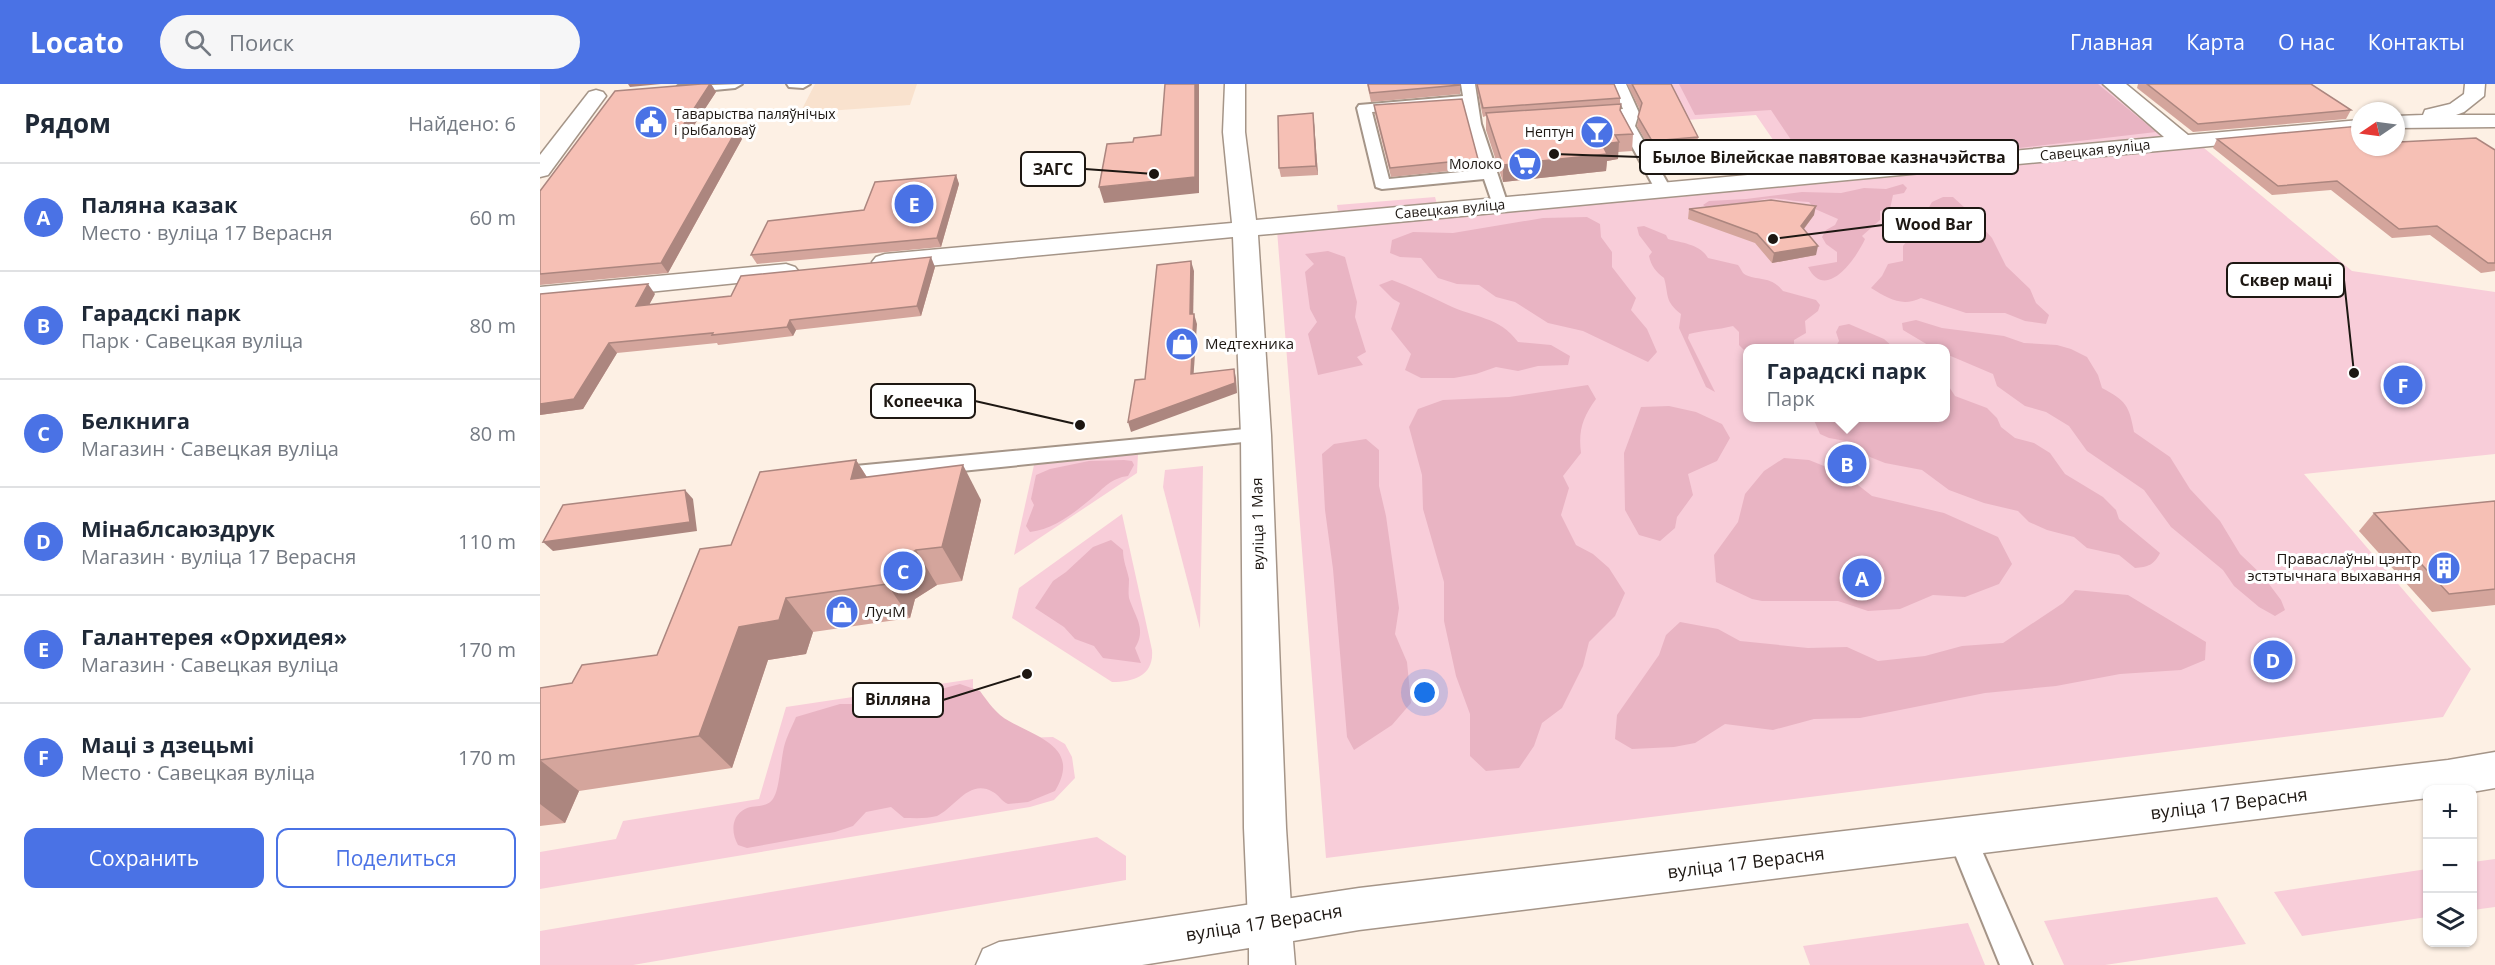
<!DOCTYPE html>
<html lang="ru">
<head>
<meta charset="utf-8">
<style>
  :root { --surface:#fff; --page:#f6f6f7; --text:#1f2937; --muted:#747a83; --line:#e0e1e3; --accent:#4a72e5 }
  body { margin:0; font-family:"Open Sans",sans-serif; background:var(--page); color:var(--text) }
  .controls { position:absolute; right:18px; bottom:18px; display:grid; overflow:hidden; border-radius:12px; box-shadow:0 2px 4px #0004 }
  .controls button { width:54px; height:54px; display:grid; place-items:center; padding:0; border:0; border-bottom:2px solid var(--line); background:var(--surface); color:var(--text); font:30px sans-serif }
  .compass { position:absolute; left:1811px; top:18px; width:54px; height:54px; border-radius:50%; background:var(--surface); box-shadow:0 2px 4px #0004; rotate:257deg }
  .you { position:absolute; left:885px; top:609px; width:21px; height:21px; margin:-15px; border:4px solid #fff; border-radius:50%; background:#1a73e8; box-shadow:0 0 0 9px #1a73e833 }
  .badge { display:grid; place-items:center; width:39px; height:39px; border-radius:50%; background:var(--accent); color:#fff; font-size:20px; font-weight:700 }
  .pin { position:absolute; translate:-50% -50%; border:3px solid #fff; box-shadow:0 2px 6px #0006 }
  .popup { position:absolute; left:1203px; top:260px; width:207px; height:78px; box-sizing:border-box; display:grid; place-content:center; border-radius:12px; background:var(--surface); filter:drop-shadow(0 2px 4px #0005); font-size:20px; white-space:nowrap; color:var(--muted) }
  .popup b { font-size:22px; color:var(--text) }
  .popup::after { content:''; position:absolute; left:50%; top:100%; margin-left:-12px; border:12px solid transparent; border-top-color:var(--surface) }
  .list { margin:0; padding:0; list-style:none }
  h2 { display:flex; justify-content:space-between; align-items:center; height:78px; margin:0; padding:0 24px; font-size:26px }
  h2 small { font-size:20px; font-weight:400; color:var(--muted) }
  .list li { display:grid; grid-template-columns:39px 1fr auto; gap:18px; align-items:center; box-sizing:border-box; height:108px; padding:0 24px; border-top:2px solid var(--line) }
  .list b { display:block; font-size:22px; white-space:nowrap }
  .list p { margin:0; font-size:20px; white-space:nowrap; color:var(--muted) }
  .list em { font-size:20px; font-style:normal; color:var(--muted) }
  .actions { display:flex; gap:12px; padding:18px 24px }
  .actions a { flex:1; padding:14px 0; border:2px solid var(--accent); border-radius:12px; text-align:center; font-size:21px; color:var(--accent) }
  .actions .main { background:var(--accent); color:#fff }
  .icon { flex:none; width:33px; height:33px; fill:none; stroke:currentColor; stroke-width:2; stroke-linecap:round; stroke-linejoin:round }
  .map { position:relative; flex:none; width:1955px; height:881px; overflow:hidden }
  header { display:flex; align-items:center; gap:36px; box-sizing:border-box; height:84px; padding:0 30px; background:var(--accent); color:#fff }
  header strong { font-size:28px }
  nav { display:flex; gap:33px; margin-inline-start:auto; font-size:21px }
  .search { width:420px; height:54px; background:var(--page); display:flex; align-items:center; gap:15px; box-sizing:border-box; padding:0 21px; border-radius:33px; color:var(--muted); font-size:22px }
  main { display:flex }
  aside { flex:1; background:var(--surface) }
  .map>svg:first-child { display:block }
</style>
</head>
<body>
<header>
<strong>Locato</strong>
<div class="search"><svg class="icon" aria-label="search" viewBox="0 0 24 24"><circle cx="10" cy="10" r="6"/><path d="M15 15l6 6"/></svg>Поиск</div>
<nav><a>Главная</a><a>Карта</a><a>О нас</a><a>Контакты</a></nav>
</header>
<main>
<aside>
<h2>Рядом<small>Найдено: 6</small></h2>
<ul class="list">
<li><span class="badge">A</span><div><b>Паляна казак</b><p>Место · вуліца 17 Верасня</p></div><em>60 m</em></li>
<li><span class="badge">B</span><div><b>Гарадскі парк</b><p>Парк · Савецкая вуліца</p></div><em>80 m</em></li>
<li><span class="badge">C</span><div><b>Белкнига</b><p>Магазин · Савецкая вуліца</p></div><em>80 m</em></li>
<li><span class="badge">D</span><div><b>Мінаблсаюздрук</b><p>Магазин · вуліца 17 Верасня</p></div><em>110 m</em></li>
<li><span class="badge">E</span><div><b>Галантерея «Орхидея»</b><p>Магазин · Савецкая вуліца</p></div><em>170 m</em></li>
<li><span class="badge">F</span><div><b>Маці з дзецьмі</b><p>Место · Савецкая вуліца</p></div><em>170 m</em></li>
</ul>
<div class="actions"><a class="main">Сохранить</a><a>Поделиться</a></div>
</aside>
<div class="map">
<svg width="1955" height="881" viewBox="0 0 1955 881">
  <rect width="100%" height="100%" fill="#fdf0e4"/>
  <!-- built -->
  <path fill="#f9e2ce" d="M275 0H377L370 21 260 29Z"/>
  <!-- green -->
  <g fill="#f8cdd9" fill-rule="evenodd">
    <path d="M1129 0H1587L1812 187 1955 208V370L1764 390 1931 585 1903 633 786 774 737 146 1262 98 1216 31 1147 36ZM1208 264H1406V334H1208Z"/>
    <path d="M895 113 897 120 798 128 797 121Z"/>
    <path d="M598 370 597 389 474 471 494 381Z"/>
    <path d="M663 382 660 545 623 403 625 386Z"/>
    <path d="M582 430 612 566C614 591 595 598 572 598L472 534 479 504Z"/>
    <path d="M433 595V620L481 654 513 653 525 660 532 673 535 694 514 716 490 723 0 805V768L76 755 83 737 219 715 246 623Z"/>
    <path d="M557 753 586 772V796L93 881H0V847Z"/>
    <path d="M1955 775V823L1933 826V778Z"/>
    <path d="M1887 785V833L1762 852 1734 808Z"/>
    <path d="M1677 813 1706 860 1565 881H1524L1504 837Z"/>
    <path d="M1428 839 1445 881H1270L1263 862Z"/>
  </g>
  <!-- forest -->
  <g fill="#e9b4c3">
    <path d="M1139 0H1558L1616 48 1462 66 1268 81 1231 26 1155 31Z"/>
    <path d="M1363 100 1367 104 1364 109 1353 111 1350 125 1340 127V136L1322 152 1325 155C1317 173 1286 219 1268 183L1297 178V168L1286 160 1282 153 1286 146 1295 141 1298 135 1275 125 1269 118C1254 118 1239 113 1225 115 1209 117 1176 131 1163 121L1169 117 1206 115 1262 108 1301 109 1324 104 1346 105Z"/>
    <path d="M1403 113H1413L1425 124 1452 154 1466 182 1490 205 1496 219 1509 231 1506 240 1485 237 1465 229H1426L1381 214C1362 223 1349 215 1331 204L1342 192 1348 180 1363 177V162L1381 139 1392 136 1388 125 1392 118Z"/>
    <path d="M1047 133 1060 140 1061 153 1072 168V183L1096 214 1091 226 1107 245 1117 268 1108 278 1043 247 1008 239 975 218 956 213 939 201 917 200 898 194 881 174 860 173 850 169 852 156 873 148 913 149 1003 134Z"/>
    <path d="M1104 142 1126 151 1128 155C1142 159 1160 160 1168 174L1198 181C1200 183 1201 186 1203 189 1214 198 1230 190 1243 207L1276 216 1280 221 1278 227 1265 237 1266 249 1254 256V264H1208V270L1199 261V248L1193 242C1177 246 1164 246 1149 250L1148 254 1175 308 1166 303 1139 244 1141 230C1124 217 1129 211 1124 194 1116 188 1111 182 1109 172L1112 168 1099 151 1097 143Z"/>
    <path d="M788 167 805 173 817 218 815 233 826 268 817 273 823 281 778 291 768 250 777 238 770 225 765 188 774 180 765 170Z"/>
    <path d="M852 196C871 203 889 212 908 221 934 234 959 232 978 258L1011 261 1030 272 1028 281 998 282 978 287 956 283 936 290 914 294H881L865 286 871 270 851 245 860 219 853 215 839 201Z"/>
    <path d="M1376 236 1402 244 1464 252 1484 259 1517 261 1531 265 1547 273 1558 291 1562 304C1586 317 1589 321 1594 348L1630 373 1650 405 1680 437 1700 470 1723 492 1741 516 1745 526 1735 532 1719 523 1694 502 1683 486 1631 443 1604 406 1547 367 1529 342 1506 328 1485 322 1457 302 1453 290 1406 270V264H1393L1363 246 1362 239Z"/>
    <path d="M1309 240 1344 255 1354 264H1295L1299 257 1296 248 1299 242Z"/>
    <path d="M1406 298 1415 312 1447 324 1457 334 1461 343 1475 354 1494 359 1510 369 1525 390 1563 413 1576 426 1579 435 1620 469C1614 481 1608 483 1595 484L1579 471 1547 464 1534 453 1507 446 1489 438 1478 427 1444 419 1409 406 1382 386 1345 379 1330 373 1311 358 1289 354 1280 350 1273 334H1406Z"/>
    <path d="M1048 301 1056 315C1043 333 1038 346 1041 369L1023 392 1029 404 1021 431 1036 461 1053 470 1069 484 1085 509 1075 532 1049 558 1043 582 1022 624 1002 639 994 662 979 684 946 687 930 672V630L916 592 904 537V498L883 425 882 391 869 343 878 325 903 316 969 313Z"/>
    <path d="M1129 322 1156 328 1182 340 1190 354 1177 377 1148 390 1153 411 1137 433 1135 444 1120 457 1099 451 1085 426 1084 369 1101 323Z"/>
    <path d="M826 355 839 366V402L846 432 859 524 855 550 867 578 871 619 852 641 814 666 807 653 793 485 785 426 782 370 794 360Z"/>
    <path d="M1244 374 1269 376 1304 390 1332 412 1404 429 1458 453 1472 480 1459 500 1425 513 1393 511 1360 525 1328 527 1298 517H1222L1212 515 1176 498 1174 471 1198 438 1205 410 1224 387Z"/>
    <path d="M584 376 592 377 594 381 588 392C571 394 564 404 552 414 534 429 514 445 490 448L486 442 494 421 491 415 496 391 510 385 549 377Z"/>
    <path d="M571 456 583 466C583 477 587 485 589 495 589 502 588 508 589 514 595 533 607 545 595 564L601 579 563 574 554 562 535 555 524 543 495 524 513 497 526 488 553 463Z"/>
    <path d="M1535 506 1588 511 1666 558 1665 576 1641 586 1580 590 1516 602 1445 609 1320 634 1274 635 1233 646 1185 640 1155 659 1134 663 1092 665 1075 655 1077 631 1119 571 1126 551 1140 538 1178 545 1200 557 1268 564 1307 563 1338 577 1385 572 1422 562 1463 559 1523 519Z"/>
    <path d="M420 600 440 607C448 618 456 630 469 637 499 654 541 664 515 707L488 718 468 720C461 717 459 711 453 708 429 694 415 724 397 732 386 735 374 734 364 734L351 723 326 728 313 742 295 748 207 764 198 761C191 749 191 732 205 725 215 720 228 725 234 713 239 705 241 678 243 668 245 655 251 645 256 633L300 620H344Z"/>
  </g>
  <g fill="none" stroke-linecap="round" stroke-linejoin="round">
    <defs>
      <g id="service">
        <path d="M202 0 195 4 143 9 136 5 138 2Z"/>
        <path d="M247 0H270L263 4 249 3Z"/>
        <path d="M921 0H935L941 40 968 121 966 124H954L944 95 842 105 836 103 817 24 819 21 923 12ZM924 21 927 40 941 86 849 95 832 28Z"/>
        <path d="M1072 0H1086L1099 29 1095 42 1131 105 1129 108H1117L1115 105 1081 42 1083 34 1052 36 1045 32 1052 28 1083 25Z"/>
        <path d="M716 344 723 346 726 351 723 356 294 400 286 397 283 392 286 387 294 384Z"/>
        <path d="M1422 740 1432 744 1492 881H1460L1408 753 1412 744Z"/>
      </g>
      <g id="minor">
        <path d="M685 0H705V48L716 136 1624 53 1563 0H1586L1648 51 1820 36V48L718 151 731 351 746 744 752 838 746 853 730 860 714 853 708 838 704 744 701 351 693 153 345 186 336 183 332 178 336 173 345 170 692 139 683 48Z"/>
        <path d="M1925 0H1945L1944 12 1924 28 1916 31H1955V43L1856 44V32L1883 31 1885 26 1910 20 1924 10Z"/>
        <path d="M56 6 63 8 66 12 8 91 0 93V71L49 8Z"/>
        <path d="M246 180 255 183 259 188 255 193 0 219V203Z"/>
      </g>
      <path id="tertiary" d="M1955 668V704L1932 708V706H1888V714L819 846 753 857 755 881H709V864L602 881H436L443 865 459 858 819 804 1908 676Z"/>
    </defs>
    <!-- service casing -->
    <use href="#service" stroke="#a59588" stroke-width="4"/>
    <!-- minor casing -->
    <use href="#minor" stroke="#a59588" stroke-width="3"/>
    <!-- tertiary casing -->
    <use href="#tertiary" stroke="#a59588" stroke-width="3"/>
    <!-- service -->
    <use href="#service" fill="#fff" fill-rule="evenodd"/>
    <!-- minor -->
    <use href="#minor" fill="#fff" fill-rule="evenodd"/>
    <!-- tertiary -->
    <use href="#tertiary" fill="#fff" fill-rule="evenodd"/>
  </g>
  <!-- wall -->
  <g fill="#d4a59c">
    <path d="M161 0H171L176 8 151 46 153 50 197 45 202 55 128 189 0 201V107Z"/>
    <path d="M827 0H920V10L831 18Z"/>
    <path d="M936 0H1074L1080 14V20H1081V27L1093 50 1092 67 1078 68V75L1067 77 1066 87 963 98 946 46V32L943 33Z"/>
    <path d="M1087 0H1131L1158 53 1157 62 1111 66 1097 42 1100 26Z"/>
    <path d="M1598 0H1771L1811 26 1806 35 1653 48 1597 4Z"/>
    <path d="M834 21 938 75V84L851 93 835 30Z"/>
    <path d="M774 38 778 91 741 93 739 84Z"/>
    <path d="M1677 55 1859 58 1955 66V187L1941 189 1890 151 1852 154 1791 106 1732 111 1673 64Z"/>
    <path d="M416 91 419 100 401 163 217 180 211 171Z"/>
    <path d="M1149 125 1274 131 1264 145 1276 171 1232 179 1215 159 1148 135Z"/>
    <path d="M395 183 381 232 256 246 253 252 178 261 177 259 77 269 43 325 0 331 115 210 109 221 191 212Z"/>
    <path d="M316 376 327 393 441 416 422 497 397 501 375 515 370 534 273 548 266 570 228 576 192 684 39 707 25 739 0 742V604L32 599 117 571Z"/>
    <path d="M1955 417V521L1892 528 1819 447 1834 429Z"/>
  </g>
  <!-- shaded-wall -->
  <g fill="#ac867f">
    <path d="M88 0H121L90 3Z"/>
    <path d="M170 0H171L176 8 151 46 156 54 140 46Z"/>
    <path d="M655 0H659V109L564 119 559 103 655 93Z"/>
    <path d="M773 29 774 38 778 91 776 82Z"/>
    <path d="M197 45 202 55 128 189 121 179Z"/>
    <path d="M1079 58 1078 75 1067 77 1066 87 963 98V81L1062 60Z"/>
    <path d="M416 91 419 100 401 163 397 154Z"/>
    <path d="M1276 122 1274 131 1259 151 1261 142Z"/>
    <path d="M1278 162 1276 171 1232 179 1234 169Z"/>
    <path d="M391 173 395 183 381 232 377 222Z"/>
    <path d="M651 177 654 187 653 240 650 230Z"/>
    <path d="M108 200 115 210 103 232 96 222Z"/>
    <path d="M654 230 657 240 653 299 651 290Z"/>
    <path d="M250 236 256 246 253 252 247 243Z"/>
    <path d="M69 259 77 269 43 325 0 331V320Z"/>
    <path d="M694 285 696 294 697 309 591 348 588 338Z"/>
    <path d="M316 376 338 411 311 395Z"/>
    <path d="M423 381 441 416 422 497 402 463Z"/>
    <path d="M145 406 153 415 157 447 13 467 3 458Z"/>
    <path d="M376 466 397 501 375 515 370 534 347 500 353 481Z"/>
    <path d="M246 514 273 548 266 570 228 576 192 684 159 652 199 543Z"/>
    <path d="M0 676 39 707 25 739 0 720Z"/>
  </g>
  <!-- building -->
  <g fill="#f6c0b5" stroke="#ac867f" stroke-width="1.5">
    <path d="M161 0H170L140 46 151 45 147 50 197 45 121 179 0 190V107L75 7Z"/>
    <path d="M625 0H655V93L559 103 567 60 593 58 594 54 621 51Z"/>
    <path d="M828 0H920V1L830 9Z"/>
    <path d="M937 0H1074L1080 14 943 24Z"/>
    <path d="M1092 0H1131L1158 53 1112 57 1098 33 1102 19Z"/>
    <path d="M1607 0H1771L1811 26 1658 40Z"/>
    <path d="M922 15 938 75 850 84 834 21Z"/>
    <path d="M1081 20 1080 26 1093 50 1075 51 1079 58 1062 60 1067 70 963 81 946 29Z"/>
    <path d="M773 29 776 82 739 84 738 32Z"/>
    <path d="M1820 42V63H1856V56L1859 58 1936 54 1955 66V179H1948L1897 142 1859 145 1797 97 1738 102 1677 55Z"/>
    <path d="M416 91 397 154 211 171 228 137 324 126 335 98Z"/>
    <path d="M1231 116 1276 122 1261 142 1278 162 1234 169 1217 150 1149 125Z"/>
    <path d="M391 173 377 222 250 236 247 243 172 251 173 249 69 259 34 315 0 320V210L108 200 96 222 191 212 201 192Z"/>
    <path d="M651 177 650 230H654L651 290 694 285 695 299 588 338 595 296 605 295 617 181Z"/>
    <path d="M316 376 311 395 423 381 402 463 376 466 353 481 347 500 246 514 239 536 199 543 159 652 0 676V604L32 599 42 581 117 571 160 465 191 461 220 388Z"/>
    <path d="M145 406 150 438 3 458 23 421Z"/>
    <path d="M1955 417V505L1909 510 1834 429Z"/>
  </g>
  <!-- icons -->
  <defs>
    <symbol id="civic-disc" viewBox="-11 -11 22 22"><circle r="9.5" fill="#4a72e5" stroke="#fff"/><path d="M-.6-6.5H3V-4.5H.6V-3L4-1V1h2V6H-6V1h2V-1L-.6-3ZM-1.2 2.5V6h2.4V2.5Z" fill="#fff"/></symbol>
    <symbol id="bar-disc" viewBox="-11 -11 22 22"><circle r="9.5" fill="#4a72e5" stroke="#fff"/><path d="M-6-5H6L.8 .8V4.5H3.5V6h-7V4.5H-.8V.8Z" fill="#fff"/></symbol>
    <symbol id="supermarket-disc" viewBox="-11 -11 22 22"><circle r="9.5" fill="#4a72e5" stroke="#fff"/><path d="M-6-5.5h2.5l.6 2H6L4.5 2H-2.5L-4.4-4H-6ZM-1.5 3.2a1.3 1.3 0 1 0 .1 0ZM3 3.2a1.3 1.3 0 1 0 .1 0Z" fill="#fff"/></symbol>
    <symbol id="shop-disc" viewBox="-11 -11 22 22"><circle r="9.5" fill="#4a72e5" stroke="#fff"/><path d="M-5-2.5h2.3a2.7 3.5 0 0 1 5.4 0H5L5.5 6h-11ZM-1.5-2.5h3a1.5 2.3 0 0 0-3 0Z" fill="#fff"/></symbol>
    <symbol id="building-disc" viewBox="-11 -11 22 22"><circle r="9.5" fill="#4a72e5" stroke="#fff"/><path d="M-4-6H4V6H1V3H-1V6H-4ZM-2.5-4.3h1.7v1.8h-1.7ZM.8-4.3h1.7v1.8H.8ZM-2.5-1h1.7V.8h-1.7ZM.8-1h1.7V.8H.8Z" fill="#fff"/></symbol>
  </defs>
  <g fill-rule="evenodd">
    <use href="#civic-disc" x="92" y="19" width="38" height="38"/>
    <use href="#bar-disc" x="1038" y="29" width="38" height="38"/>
    <use href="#supermarket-disc" x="966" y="61" width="38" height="38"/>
    <use href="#shop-disc" x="623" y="241" width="38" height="38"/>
    <use href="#building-disc" x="1885" y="465" width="38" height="38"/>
    <use href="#shop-disc" x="283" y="509" width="38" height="38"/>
  </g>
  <g text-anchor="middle" stroke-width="6" stroke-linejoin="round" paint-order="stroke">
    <!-- far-poi labels -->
    <g font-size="14" fill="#1d1712" stroke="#fff" text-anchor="end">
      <text x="134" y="35" text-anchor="start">Таварыства паляўнічых<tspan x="134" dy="16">і рыбаловаў</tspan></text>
      <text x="1034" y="53">Нептун</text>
      <text x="962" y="85">Молоко</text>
    </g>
    <!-- far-street labels -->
    <g font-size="14" fill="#1d1712" stroke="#fff">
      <text transform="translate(1555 66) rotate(-6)" y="5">Савецкая вуліца</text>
      <text transform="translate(910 125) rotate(-5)" y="5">Савецкая вуліца</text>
    </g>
    <!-- poi labels -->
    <g font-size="15" fill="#1d1712" stroke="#fff" text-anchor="start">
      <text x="665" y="265">Медтехника</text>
      <text x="1881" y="480" text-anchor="end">Праваслаўны цэнтр<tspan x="1881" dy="17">эстэтычнага выхавання</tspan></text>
      <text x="325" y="533">ЛучМ</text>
    </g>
    <!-- street labels -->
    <g font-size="15" fill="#1d1712" stroke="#fff">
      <text transform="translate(718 440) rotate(-91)" y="5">вуліца 1 Мая</text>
    </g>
    <!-- near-street labels -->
    <g font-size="18" fill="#1d1712" stroke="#fff">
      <text transform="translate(1689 720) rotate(-7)" y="6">вуліца 17 Верасня</text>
      <text transform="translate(1206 779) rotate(-7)" y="6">вуліца 17 Верасня</text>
      <text transform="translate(724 839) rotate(-9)" y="6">вуліца 17 Верасня</text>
    </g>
  </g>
  <!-- callouts -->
  <path fill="none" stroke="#1d1712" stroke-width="2" d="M1014 70L1100 73M614 90L545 85M1233 155L1343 141M1814 289L1804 196M540 341L435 317M487 590L403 616"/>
  <g fill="#1d1712" stroke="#fff" stroke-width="2">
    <circle cx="1014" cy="70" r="6"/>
    <circle cx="614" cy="90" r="6"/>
    <circle cx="1233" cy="155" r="6"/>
    <circle cx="1814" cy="289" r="6"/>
    <circle cx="540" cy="341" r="6"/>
    <circle cx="487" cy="590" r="6"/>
  </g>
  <g fill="#fff" stroke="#1d1712" stroke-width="2">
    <rect x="1100" y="56" width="378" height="34" rx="6"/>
    <rect x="481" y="68" width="64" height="34" rx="6"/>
    <rect x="1343" y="124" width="102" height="34" rx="6"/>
    <rect x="1687" y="179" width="117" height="34" rx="6"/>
    <rect x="331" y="300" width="104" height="34" rx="6"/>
    <rect x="313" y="599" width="90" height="34" rx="6"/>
  </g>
  <g font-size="16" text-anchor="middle" font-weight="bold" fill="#1d1712">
    <text x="1289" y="79">Былое Вілейскае павятовае казначэйства</text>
    <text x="513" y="91">ЗАГС</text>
    <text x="1394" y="146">Wood Bar</text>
    <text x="1746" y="202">Сквер маці</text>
    <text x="383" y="323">Копеечка</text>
    <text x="358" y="621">Вілляна</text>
  </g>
</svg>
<div class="controls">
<button>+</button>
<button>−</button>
<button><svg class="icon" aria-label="layers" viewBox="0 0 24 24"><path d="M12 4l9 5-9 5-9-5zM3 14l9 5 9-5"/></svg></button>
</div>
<svg class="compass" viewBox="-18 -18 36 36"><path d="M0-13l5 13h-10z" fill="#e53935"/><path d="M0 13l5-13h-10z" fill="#747a83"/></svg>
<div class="you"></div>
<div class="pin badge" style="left:1322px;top:494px">A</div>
<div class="pin badge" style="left:1307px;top:380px">B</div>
<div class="popup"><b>Гарадскі парк</b>Парк</div>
<div class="pin badge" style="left:363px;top:487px">C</div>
<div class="pin badge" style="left:1733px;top:576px">D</div>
<div class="pin badge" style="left:374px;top:120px">E</div>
<div class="pin badge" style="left:1863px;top:301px">F</div>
</div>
</main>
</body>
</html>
